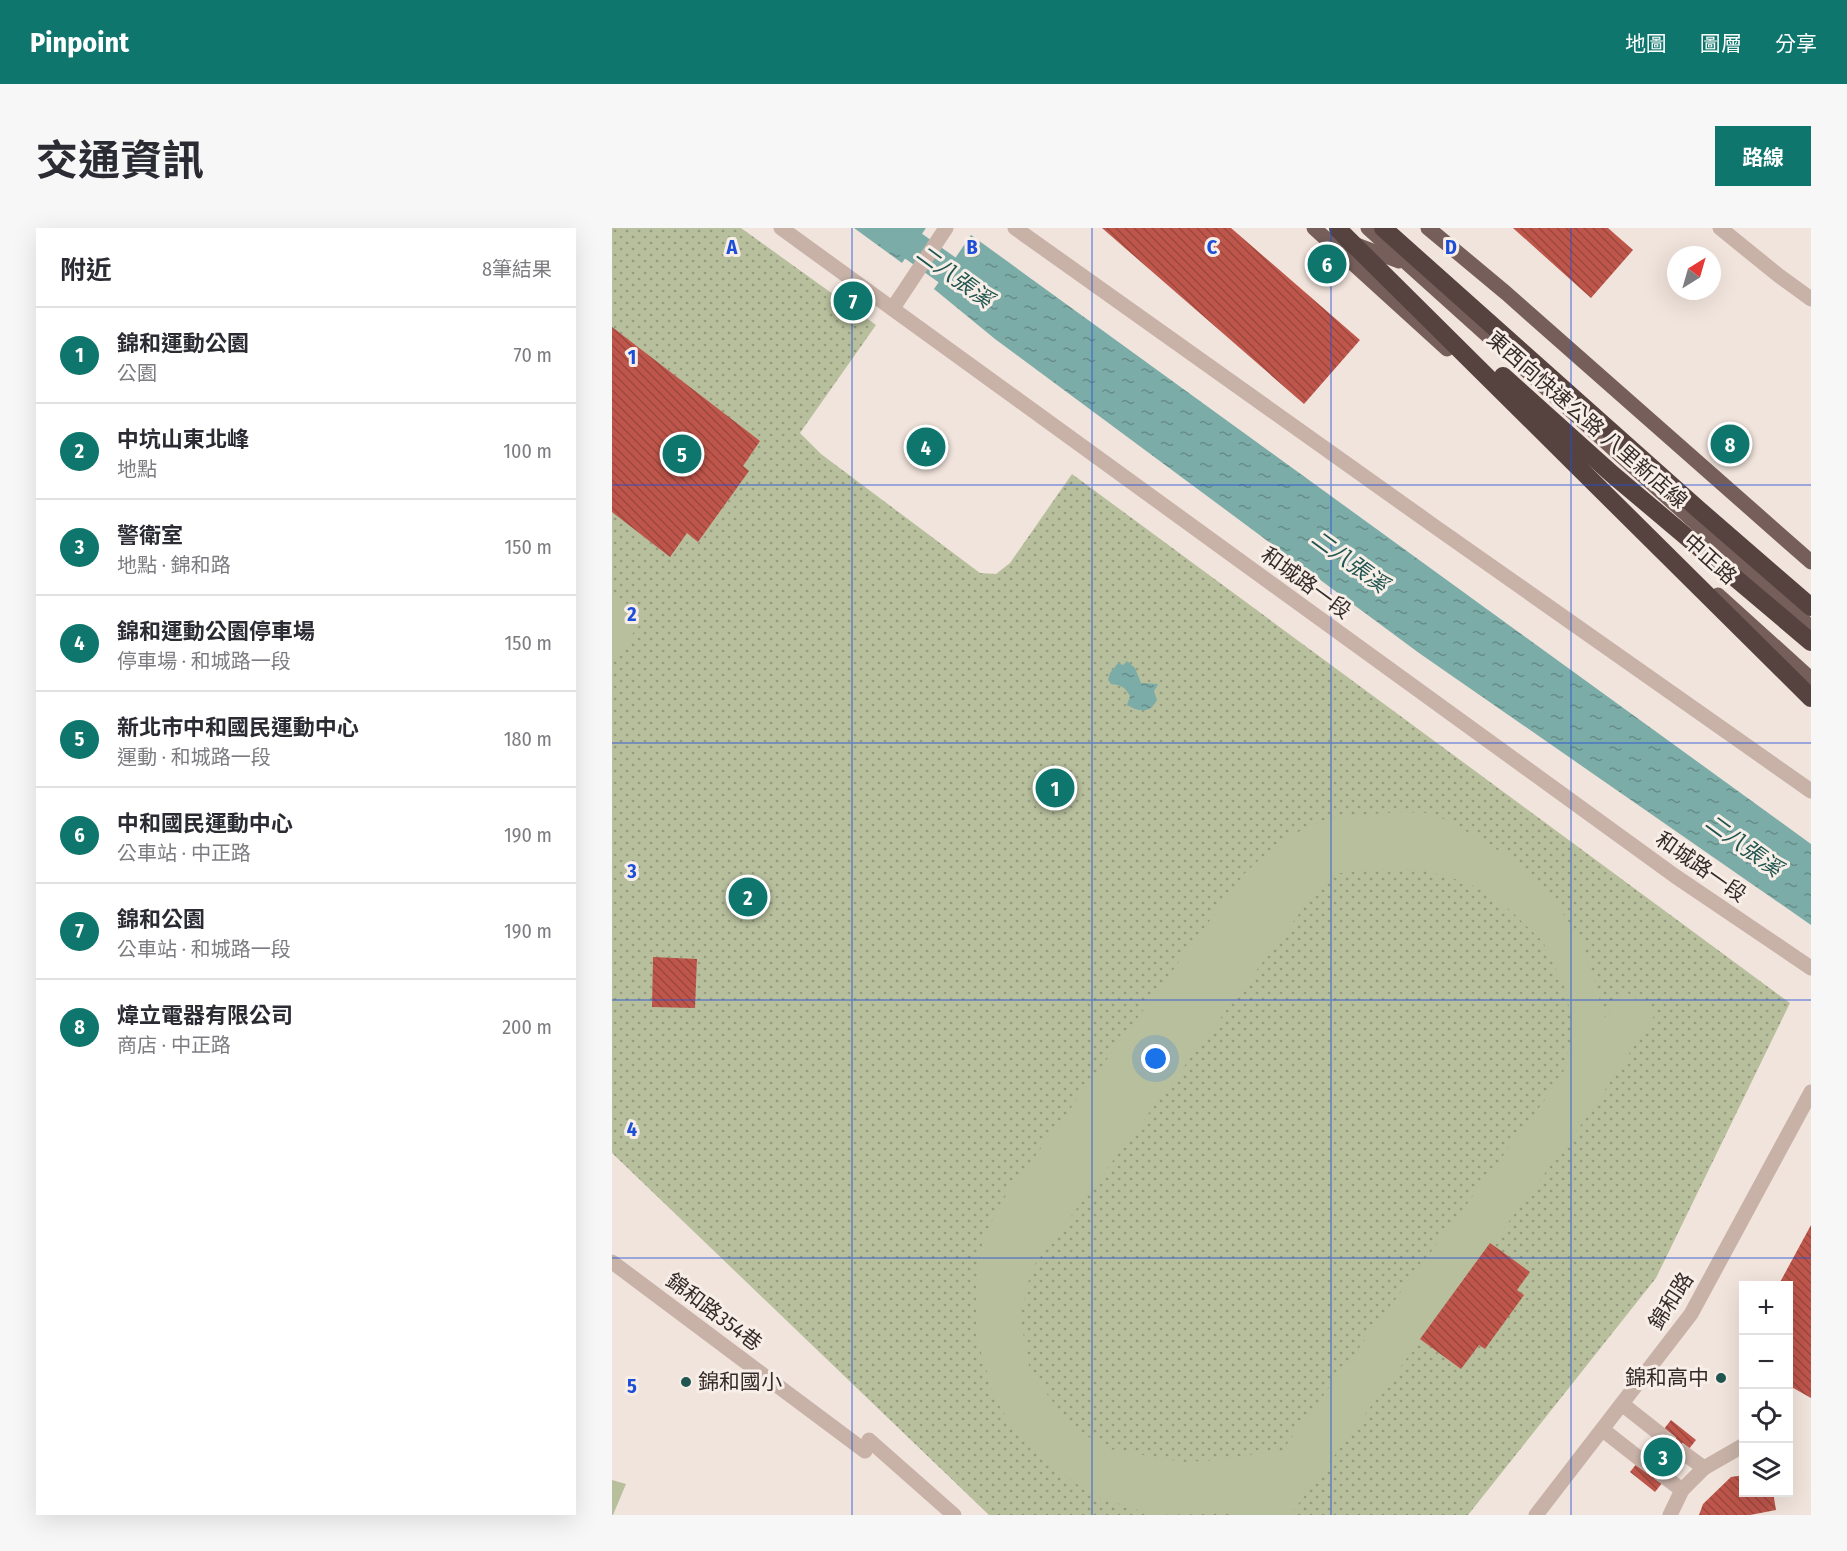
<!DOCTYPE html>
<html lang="zh-TW">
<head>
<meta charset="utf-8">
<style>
  :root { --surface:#fff; --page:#f7f7f7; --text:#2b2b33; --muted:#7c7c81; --line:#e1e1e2; --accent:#0f766e }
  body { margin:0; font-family:"Fira Sans Condensed","Noto Sans TC",sans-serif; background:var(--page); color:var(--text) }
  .controls { position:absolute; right:18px; bottom:18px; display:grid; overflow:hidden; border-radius:0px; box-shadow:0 6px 24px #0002 }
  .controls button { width:54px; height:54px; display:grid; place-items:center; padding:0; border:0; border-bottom:2px solid var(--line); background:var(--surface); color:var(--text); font:30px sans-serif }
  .compass { position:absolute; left:1055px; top:18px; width:54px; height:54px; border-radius:50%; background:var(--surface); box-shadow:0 6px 24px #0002; rotate:37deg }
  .you { position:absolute; left:544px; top:831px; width:21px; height:21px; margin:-15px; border:4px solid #fff; border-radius:50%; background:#1a73e8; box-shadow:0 0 0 9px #1a73e833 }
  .badge { display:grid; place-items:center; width:39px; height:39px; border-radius:50%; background:var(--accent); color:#fff; font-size:20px; font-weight:700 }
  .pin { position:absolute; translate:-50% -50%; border:3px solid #fff; box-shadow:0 2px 6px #0006 }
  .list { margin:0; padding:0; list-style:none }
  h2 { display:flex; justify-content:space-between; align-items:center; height:78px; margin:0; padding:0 24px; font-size:26px }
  h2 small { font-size:20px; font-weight:400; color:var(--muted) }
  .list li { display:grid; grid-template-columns:39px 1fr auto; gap:18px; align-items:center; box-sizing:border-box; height:96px; padding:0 24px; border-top:2px solid var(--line) }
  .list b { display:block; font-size:22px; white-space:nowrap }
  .list p { margin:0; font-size:20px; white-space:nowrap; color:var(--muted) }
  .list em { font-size:20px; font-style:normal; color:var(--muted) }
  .icon { flex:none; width:33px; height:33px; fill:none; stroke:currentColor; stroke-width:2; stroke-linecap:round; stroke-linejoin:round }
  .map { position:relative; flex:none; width:1199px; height:1287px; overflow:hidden; border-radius:0px }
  header { display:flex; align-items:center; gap:36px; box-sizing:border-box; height:84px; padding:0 30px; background:var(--accent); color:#fff }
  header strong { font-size:28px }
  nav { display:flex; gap:33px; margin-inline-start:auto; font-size:21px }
  .intro { display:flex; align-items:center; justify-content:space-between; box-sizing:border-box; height:144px; padding:0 36px }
  h1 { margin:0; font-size:42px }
  .button { padding:15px 27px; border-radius:0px; background:var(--accent); color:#fff; font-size:21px; font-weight:700 }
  main { display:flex; gap:36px; padding:0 36px }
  aside { flex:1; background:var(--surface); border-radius:0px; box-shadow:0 6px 24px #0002 }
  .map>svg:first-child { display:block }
</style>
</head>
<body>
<header>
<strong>Pinpoint</strong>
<nav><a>地圖</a><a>圖層</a><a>分享</a></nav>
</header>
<div class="intro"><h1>交通資訊</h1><a class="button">路線</a></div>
<main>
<aside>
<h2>附近<small>8筆結果</small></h2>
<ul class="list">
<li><span class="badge">1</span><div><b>錦和運動公園</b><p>公園</p></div><em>70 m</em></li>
<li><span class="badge">2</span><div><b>中坑山東北峰</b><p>地點</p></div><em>100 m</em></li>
<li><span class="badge">3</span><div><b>警衛室</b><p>地點 · 錦和路</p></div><em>150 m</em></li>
<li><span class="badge">4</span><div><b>錦和運動公園停車場</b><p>停車場 · 和城路一段</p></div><em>150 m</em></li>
<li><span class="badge">5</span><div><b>新北市中和國民運動中心</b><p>運動 · 和城路一段</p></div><em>180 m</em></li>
<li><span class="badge">6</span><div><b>中和國民運動中心</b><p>公車站 · 中正路</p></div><em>190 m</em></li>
<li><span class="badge">7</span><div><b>錦和公園</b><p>公車站 · 和城路一段</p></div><em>190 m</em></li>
<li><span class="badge">8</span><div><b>煒立電器有限公司</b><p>商店 · 中正路</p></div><em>200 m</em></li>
</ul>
</aside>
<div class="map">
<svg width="1199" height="1287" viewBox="0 0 1199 1287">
  <defs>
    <pattern id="park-dots" width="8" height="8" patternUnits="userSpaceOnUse" patternTransform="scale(1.5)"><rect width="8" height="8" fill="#b8bf9d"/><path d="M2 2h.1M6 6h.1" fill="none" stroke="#969b80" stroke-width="1.8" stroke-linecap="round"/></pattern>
    <pattern id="water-ripples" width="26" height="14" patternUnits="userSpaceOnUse" patternTransform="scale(1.5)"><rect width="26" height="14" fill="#7caca7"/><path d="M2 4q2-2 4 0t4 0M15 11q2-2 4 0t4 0" fill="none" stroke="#668c88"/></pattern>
    <pattern id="building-back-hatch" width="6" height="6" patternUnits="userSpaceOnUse" patternTransform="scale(1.5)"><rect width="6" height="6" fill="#bf564b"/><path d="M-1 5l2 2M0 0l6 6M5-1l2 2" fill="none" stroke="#9c473e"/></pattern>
  </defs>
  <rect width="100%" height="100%" fill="#f1e4dc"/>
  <!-- park -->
  <path fill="url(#park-dots)" d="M0 0H129L264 97 188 205 209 226 368 345 384 346 398 335 460 246 1178 775 1044 1050 856 1287H377L0 925Z"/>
  <!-- pitch -->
  <g fill="#b8bf9d" fill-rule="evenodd">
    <path d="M0 365 33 389 0 434Z"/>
    <path d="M787 584 816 585 837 593 889 624 912 641 929 657 969 710 993 789 1013 763 1044 785 977 886 678 1287H618L620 1282 596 1286 541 1287 483 1268 442 1241 410 1212 383 1171 364 1108V1052L371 1011 390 973 632 646C659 620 688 597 727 589 746 586 767 586 787 584ZM768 640H799L835 648 875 663 901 685 931 714 952 757 962 801 950 849 669 1224 635 1227 607 1232 570 1234 498 1221 469 1205 450 1186 418 1144 408 1087 420 1040 693 678 722 646Z"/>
    <path d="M0 1252 14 1256 1 1287H0Z"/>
  </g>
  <!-- water -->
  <g fill="url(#water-ripples)">
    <path d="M242 0H314L290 35Z"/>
    <path d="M359 7 1199 616V697L807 425 383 111 322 61Z"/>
    <path d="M515 433 523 440 529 455 546 456 542 463 545 472C538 486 527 484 515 477L518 468C513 459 509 457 499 456L496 452 498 445 506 435 511 437Z"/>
  </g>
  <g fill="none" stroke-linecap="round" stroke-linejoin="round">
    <!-- canal -->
    <path stroke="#7caca7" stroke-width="30" d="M276 0 369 66"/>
  </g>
  <!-- building -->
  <g fill="url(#building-back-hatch)">
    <path d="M490 0H619L748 112 692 176Z"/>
    <path d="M901 0H996L1021 22 979 70Z"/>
    <path d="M0 99 148 213 131 238 137 243 86 314 75 305 58 329 0 284Z"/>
    <path d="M41 729 85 731 83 780 40 779Z"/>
    <path d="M1199 997V1170L1176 1157V1058H1166Z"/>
    <path d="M878 1015 918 1044 905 1062 912 1067 873 1121 867 1117 849 1141 808 1111Z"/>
    <path d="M1059 1192 1084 1212 1043 1264 1018 1244Z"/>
    <path d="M1132 1247V1264H1161L1164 1282 1138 1287H1087L1091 1276 1119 1249Z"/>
  </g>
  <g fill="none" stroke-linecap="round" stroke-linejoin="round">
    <!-- minor-tunnel -->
    <g stroke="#cbbfb8" stroke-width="15" stroke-dasharray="15 8" stroke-linecap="butt">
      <path d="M1048 1206 1073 1226"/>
      <path d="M1028 1231 1054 1250"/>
    </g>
    <!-- minor -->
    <g stroke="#c8b2a8" stroke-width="15">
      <path d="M169 0 1063 648 1199 740"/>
      <path d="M403 0 822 298 1199 563"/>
      <path d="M1108 0 1166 47 1199 71"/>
      <path d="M281 80 334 0"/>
      <path d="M0 1034 253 1223 257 1212 342 1287"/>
      <path d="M1010 1176 1048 1206"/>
      <path d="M991 1202 1028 1231"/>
      <path d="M1073 1226 1092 1240"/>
      <path d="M1054 1250 1070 1262"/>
      <path d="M924 1287 1079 1086 1199 864"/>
      <path d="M1058 1287 1070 1262 1092 1240 1132 1217"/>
    </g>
    <!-- major -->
    <g stroke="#765f5a" stroke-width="15">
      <path d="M702 0 835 121"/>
      <path d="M756 0 1117 325 1187 386 1199 402"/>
      <path d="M816 0 894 65 1199 334"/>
      <path d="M742 16 787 33"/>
      <path d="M1106 367 1199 451"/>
    </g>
    <!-- highway -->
    <path stroke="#564340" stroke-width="18" d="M771 0 1086 281 1199 379"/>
    <!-- highway-bridge -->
    <g stroke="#564340" stroke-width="18">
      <path d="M726 1 1199 470"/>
      <path d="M891 148 1000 246 1199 414"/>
    </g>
  </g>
  <!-- grid -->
  <path fill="none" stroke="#1d4ed8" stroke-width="1.5" stroke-opacity="0.55" d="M240 0V1287M480 0V1287M719 0V1287M959 0V1287M0 257H1199M0 515H1199M0 772H1199M0 1030H1199"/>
  <!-- markers -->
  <g fill="#205550" stroke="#f8eee8" stroke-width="2">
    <circle cx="1109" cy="1150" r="6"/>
    <circle cx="74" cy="1154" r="6"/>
  </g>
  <g text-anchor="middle" stroke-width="6" stroke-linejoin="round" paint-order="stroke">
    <!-- street labels -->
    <g font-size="21" fill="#352a28" stroke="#f8eee8">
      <text transform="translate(975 192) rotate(41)" y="7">東西向快速公路 八里新店線</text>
      <text transform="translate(1098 331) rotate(42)" y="7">中正路</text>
      <text transform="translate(694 355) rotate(36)" y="7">和城路一段</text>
      <text transform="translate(1089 639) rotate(35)" y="7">和城路一段</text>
      <text transform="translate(1059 1073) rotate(-57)" y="7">錦和路</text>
      <text transform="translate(102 1084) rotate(37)" y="7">錦和路354巷</text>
    </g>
    <!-- poi labels -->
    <g font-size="21" fill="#352a28" stroke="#f8eee8" text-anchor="end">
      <text x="1097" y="1157">錦和高中</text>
      <text x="86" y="1161" text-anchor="start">錦和國小</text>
    </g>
    <!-- water labels -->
    <g font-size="22" font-style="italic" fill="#205550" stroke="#f8eee8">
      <text transform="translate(343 48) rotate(36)" y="8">二八張溪</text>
      <text transform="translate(738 333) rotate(36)" y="8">二八張溪</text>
      <text transform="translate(1132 617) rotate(36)" y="8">二八張溪</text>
    </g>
  </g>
  <g font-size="20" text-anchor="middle" font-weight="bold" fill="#1d4ed8" stroke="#f8eee8" stroke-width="6" stroke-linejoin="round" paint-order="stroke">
    <text x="120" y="26">A</text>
    <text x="360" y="26">B</text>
    <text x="600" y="26">C</text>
    <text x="839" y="26">D</text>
    <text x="20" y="136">1</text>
    <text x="20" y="393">2</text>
    <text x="20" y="650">3</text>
    <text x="20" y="908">4</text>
    <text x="20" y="1165">5</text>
  </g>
</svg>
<div class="controls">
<button>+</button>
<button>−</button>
<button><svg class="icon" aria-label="locate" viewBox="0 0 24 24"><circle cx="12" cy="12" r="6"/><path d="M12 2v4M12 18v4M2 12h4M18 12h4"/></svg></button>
<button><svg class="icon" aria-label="layers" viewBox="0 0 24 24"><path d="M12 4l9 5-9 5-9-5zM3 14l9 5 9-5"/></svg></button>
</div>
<svg class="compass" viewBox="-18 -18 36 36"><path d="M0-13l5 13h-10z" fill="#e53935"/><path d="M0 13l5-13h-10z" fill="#7c7c81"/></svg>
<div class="you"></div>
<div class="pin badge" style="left:443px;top:560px">1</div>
<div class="pin badge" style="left:136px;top:669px">2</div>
<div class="pin badge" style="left:1051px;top:1229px">3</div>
<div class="pin badge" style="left:314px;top:219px">4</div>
<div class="pin badge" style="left:70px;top:226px">5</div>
<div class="pin badge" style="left:715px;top:36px">6</div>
<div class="pin badge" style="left:241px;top:73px">7</div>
<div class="pin badge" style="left:1118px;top:216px">8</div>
</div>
</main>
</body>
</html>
